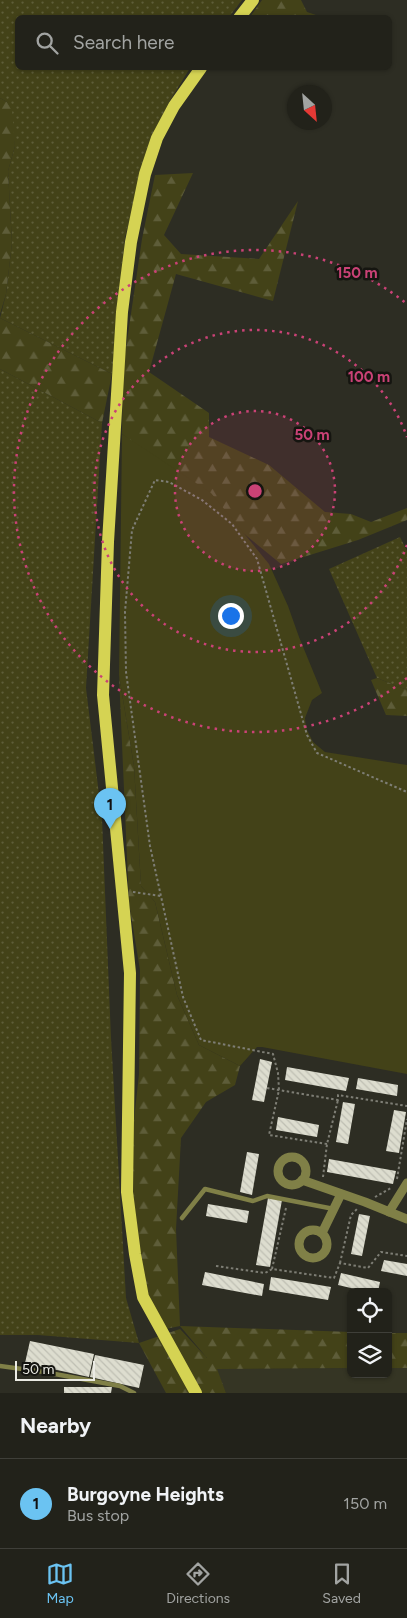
<!DOCTYPE html>
<html lang="en">
<head>
<meta charset="utf-8">
<style>
  :root { --surface:#22221a; --page:#2a2a23; --text:#f1f3f6; --muted:#a2a4a2; --line:#3f3f39; --accent:#6bc3f2 }
  body { margin:0; font-family:Figtree,sans-serif; background:var(--page); color:var(--text) }
  .controls { position:absolute; right:15px; bottom:15px; display:grid; overflow:hidden; border-radius:8px; box-shadow:0 1px 4px #0004 }
  .controls button { width:45px; height:45px; display:grid; place-items:center; padding:0; border:0; border-bottom:1px solid var(--line); background:var(--surface); color:var(--text); font:25px sans-serif }
  .compass { position:absolute; left:287px; top:85px; width:45px; height:45px; border-radius:50%; background:var(--surface); box-shadow:0 1px 4px #0004; rotate:153deg }
  .scale { position:absolute; left:15px; bottom:12px; width:80px; box-sizing:border-box; padding-left:5px; border:2px solid #ebebe4; border-top:0; font-size:14px; line-height:18px; white-space:nowrap; color:#ebebe4; -webkit-text-stroke:4px #151510; paint-order:stroke }
  .you { position:absolute; left:230px; top:615px; width:18px; height:18px; margin:-12px; border:4px solid #fff; border-radius:50%; background:#1a73e8; box-shadow:0 0 0 8px #1a73e833 }
  .badge { display:grid; place-items:center; width:32px; height:32px; border-radius:50%; background:var(--accent); color:#111; font-size:16px; font-weight:700 }
  .pin { position:absolute; translate:-50% -41px; filter:drop-shadow(0 1px 2px #0008) }
  .pin::after { content:''; position:absolute; top:26px; width:18px; height:15px; background:inherit; clip-path:polygon(0 0,100% 0,50% 100%) }
  .list { margin:0; padding:0; list-style:none }
  h2 { display:flex; justify-content:space-between; align-items:center; height:65px; margin:0; padding:0 20px; font-size:21px }
  h2 small { font-size:16px; font-weight:400; color:var(--muted) }
  .list li { display:grid; grid-template-columns:32px 1fr auto; gap:15px; align-items:center; box-sizing:border-box; height:90px; padding:0 20px; border-top:1px solid var(--line) }
  .list b { display:block; font-size:19px; white-space:nowrap }
  .list p { margin:0; font-size:16px; white-space:nowrap; color:var(--muted) }
  .list em { font-size:16px; font-style:normal; color:var(--muted) }
  .icon { flex:none; width:28px; height:28px; fill:none; stroke:currentColor; stroke-width:2; stroke-linecap:round; stroke-linejoin:round }
  .map { position:relative; flex:none; width:407px; height:1393px; overflow:hidden }
  .search { position:absolute; background:var(--surface); box-shadow:0 1px 4px #0004; left:15px; right:15px; top:15px; height:55px; display:flex; align-items:center; gap:12px; box-sizing:border-box; padding:0 18px; border-radius:8px; color:var(--muted); font-size:19px }
  .sheet { height:155px; background:var(--surface) }
  nav { display:flex; justify-content:space-around; align-items:center; box-sizing:border-box; height:70px; border-top:1px solid var(--line); background:var(--surface); font-size:14px; color:var(--muted) }
  nav a { display:grid; justify-items:center; gap:2px }
  nav .on { color:var(--accent) }
  .map>svg:first-child { display:block }
</style>
</head>
<body>
<div class="map">
<svg width="407" height="1393" viewBox="0 0 407 1393">
  <defs>
    <pattern id="grass-dots" width="8" height="8" patternUnits="userSpaceOnUse" patternTransform="scale(1.25)"><rect width="8" height="8" fill="#434218"/><path d="M2 2h.1M6 6h.1" fill="none" stroke="#5e5d39" stroke-width="1.8" stroke-linecap="round"/></pattern>
    <pattern id="forest-firs" width="22" height="20" patternUnits="userSpaceOnUse" patternTransform="scale(1.25)"><rect width="22" height="20" fill="#434218"/><path d="M5 1l3.5 6h-7zM16 11l3.5 6h-7z" fill="#5e5d39"/></pattern>
    <pattern id="building-back-hatch" width="6" height="6" patternUnits="userSpaceOnUse" patternTransform="scale(1.25)"><rect width="6" height="6" fill="#ddddcf"/><path d="M-1 5l2 2M0 0l6 6M5-1l2 2" fill="none" stroke="#bfbfb3"/></pattern>
  </defs>
  <rect width="100%" height="100%" fill="#2d2d23"/>
  <!-- built -->
  <path fill="#353524" d="M351 1368V1374H388V1368H407V1393H226L216 1369Z"/>
  <!-- grass -->
  <g fill="url(#grass-dots)">
    <path d="M0 0H242L229 17 18 18V68H190L169 102 150 142 125 237 112 374 0 318 6 294 12 243 8 171 15 146 7 102 0 98Z"/>
    <path d="M0 369 102 423 86 688 102 819 111 1038 126 1298 139 1343 38 1335H0Z"/>
    <path d="M400 537 407 551V690L377 678 329 569Z"/>
  </g>
  <!-- forest -->
  <g fill="url(#forest-firs)">
    <path d="M262 0H301L307 12 322 17H250Z"/>
    <path d="M0 98 7 102 12 110 15 146 8 171 12 243 6 294 0 314Z"/>
    <path d="M193 173 164 235 181 254 259 259 298 201 273 301 176 274 149 372 209 413V437L269 465 325 512 351 514 371 522 407 508V520L358 540 281 564 122 434 123 368 142 239 155 175Z"/>
    <path d="M0 318 112 374 102 423 0 369Z"/>
    <path d="M119 675 134 766 141 886 155 902 177 995 199 1045 240 1066 235 1085 206 1102 181 1138 176 1229 180 1326 351 1332V1368L217 1369 226 1393H166L139 1343 180 1329 207 1358 180 1326 161 1330 142 1294 127 1184 139 1074 140 970 129 903Z"/>
    <path d="M377 678 407 690V716L386 715 371 680Z"/>
    <rect x="388" y="1333" width="19" height="35"/>
  </g>
  <!-- park -->
  <path fill="#434218" d="M122 434 211 493 269 564 288 606 299 637 322 693 312 700 305 718 306 728 313 742 325 752 407 765V1074L262 1047H257L240 1066 199 1045 177 995 155 902 141 886 134 766 119 675Z"/>
  <!-- building -->
  <g fill="url(#building-back-hatch)">
    <path d="M260 1059 272 1062 264 1102 252 1100Z"/>
    <path d="M287 1067 349 1078 346 1091 285 1080Z"/>
    <path d="M358 1078 398 1085 397 1096 356 1089Z"/>
    <path d="M343 1102 355 1104 348 1144 336 1142Z"/>
    <path d="M394 1110 406 1112 399 1153 386 1151Z"/>
    <path d="M278 1117 319 1125 317 1137 276 1130Z"/>
    <path d="M247 1152 259 1154 252 1195 240 1192Z"/>
    <path d="M329 1159 396 1171 393 1184 327 1172Z"/>
    <path d="M268 1198 282 1200 270 1267 256 1265Z"/>
    <path d="M208 1204 249 1211 247 1223 206 1216Z"/>
    <path d="M359 1214 370 1216 362 1256 351 1254Z"/>
    <path d="M384 1260 407 1264V1276L381 1271Z"/>
    <path d="M205 1272 264 1284 262 1296 202 1285Z"/>
    <path d="M341 1273 380 1282 378 1292H368L338 1285Z"/>
    <path d="M271 1277 331 1287 328 1300 269 1290Z"/>
    <path d="M30 1341 94 1354 89 1377 25 1363Z"/>
    <path d="M95 1355 144 1365 139 1388 90 1377Z"/>
    <path d="M64 1387H112L111 1393H64Z"/>
  </g>
  <g fill="none" stroke-linecap="round" stroke-linejoin="round">
    <!-- path -->
    <g stroke="#7e7e75" stroke-width="2" stroke-dasharray="2.5 2.5" stroke-linecap="butt">
      <path d="M133 892 161 896"/>
      <path d="M267 1088 338 1100V1095L407 1106"/>
      <path d="M327 1144 269 1135 279 1090 278 1073 273 1054 201 1040 183 997 150 846 126 672 125 612 132 530 155 480 169 482 202 500 232 524 257 559 307 735 317 753 407 792"/>
      <path d="M323 1177 327 1144 338 1100"/>
      <path d="M397 1179 407 1119"/>
      <path d="M375 1197 391 1188"/>
      <path d="M340 1263 351 1215 357 1209"/>
      <path d="M216 1266 265 1273 272 1269 334 1278 340 1263 368 1268 381 1252 407 1256"/>
      <path d="M272 1269 286 1208"/>
    </g>
    <!-- lane -->
    <g stroke="#808047" stroke-width="4.5">
      <path d="M182 1218 205 1189 253 1201 267 1196 334 1209"/>
      <path d="M0 1366 44 1372 120 1386 134 1393"/>
    </g>
    <!-- street -->
    <g stroke="#808047" stroke-width="9">
      <circle cx="292" cy="1171" r="14"/>
      <path d="M302 1180 365 1202 407 1219"/>
      <path d="M389 1212 407 1183"/>
      <circle cx="313" cy="1244" r="14"/>
      <path d="M322 1233 341 1194"/>
    </g>
    <!-- primary -->
    <g stroke="#d5d353" stroke-width="12">
      <path d="M239 18 253 0"/>
      <path d="M196 1393 143 1297 135 1254 127 1192 130 973 103 695 108 542 122 312 131 242 145 174 157 138 174 106 201 68"/>
    </g>
  </g>
  <!-- distance rings -->
  <circle cx="255" cy="491" r="80" fill="#ca4276" fill-opacity=".12"/>
  <g fill="none" stroke="#ca4276" stroke-width="2.5" stroke-dasharray="2.5 5">
    <circle cx="255" cy="491" r="80"/>
    <path d="M407 545A161 161 0 1 1 407 437"/>
    <path d="M407 678A241 241 0 1 1 407 304"/>
  </g>
  <circle cx="255" cy="491" r="8" fill="#ca4276" stroke="#151510" stroke-width="2.5"/>
  <g font-size="15" text-anchor="middle" font-weight="bold" fill="#ca4276" stroke="#151510" stroke-width="5" stroke-linejoin="round" paint-order="stroke">
    <text x="357" y="278">150 m</text>
    <text x="369" y="382">100 m</text>
    <text x="312" y="440">50 m</text>
  </g>
</svg>
<div class="controls">
<button><svg class="icon" aria-label="locate" viewBox="0 0 24 24"><circle cx="12" cy="12" r="6"/><path d="M12 2v4M12 18v4M2 12h4M18 12h4"/></svg></button>
<button><svg class="icon" aria-label="layers" viewBox="0 0 24 24"><path d="M12 4l9 5-9 5-9-5zM3 14l9 5 9-5"/></svg></button>
</div>
<svg class="compass" viewBox="-18 -18 36 36"><path d="M0-13l5 13h-10z" fill="#e53935"/><path d="M0 13l5-13h-10z" fill="#a2a4a2"/></svg>
<div class="scale">50 m</div>
<div class="you"></div>
<div class="pin badge" style="left:110px;top:829px">1</div>
<div class="search"><svg class="icon" aria-label="search" viewBox="0 0 24 24"><circle cx="10" cy="10" r="6"/><path d="M15 15l6 6"/></svg>Search here</div>
</div>
<section class="sheet">
<h2>Nearby<small></small></h2>
<ul class="list">
<li><span class="badge">1</span><div><b>Burgoyne Heights</b><p>Bus stop</p></div><em>150 m</em></li>
</ul>
</section>
<nav>
<a class="on"><svg class="icon" aria-label="map" viewBox="0 0 24 24"><path d="M3 6l6-2 6 2 6-2v14l-6 2-6-2-6 2zM9 4v14M15 6v14"/></svg>Map</a>
<a><svg class="icon" aria-label="directions" viewBox="0 0 24 24"><path d="M12 3l9 9-9 9-9-9zM9 14v-3h6M13 9l2 2-2 2"/></svg>Directions</a>
<a><svg class="icon" aria-label="saved" viewBox="0 0 24 24"><path d="M7 4h10v16l-5-4-5 4z"/></svg>Saved</a>
</nav>
</body>
</html>
